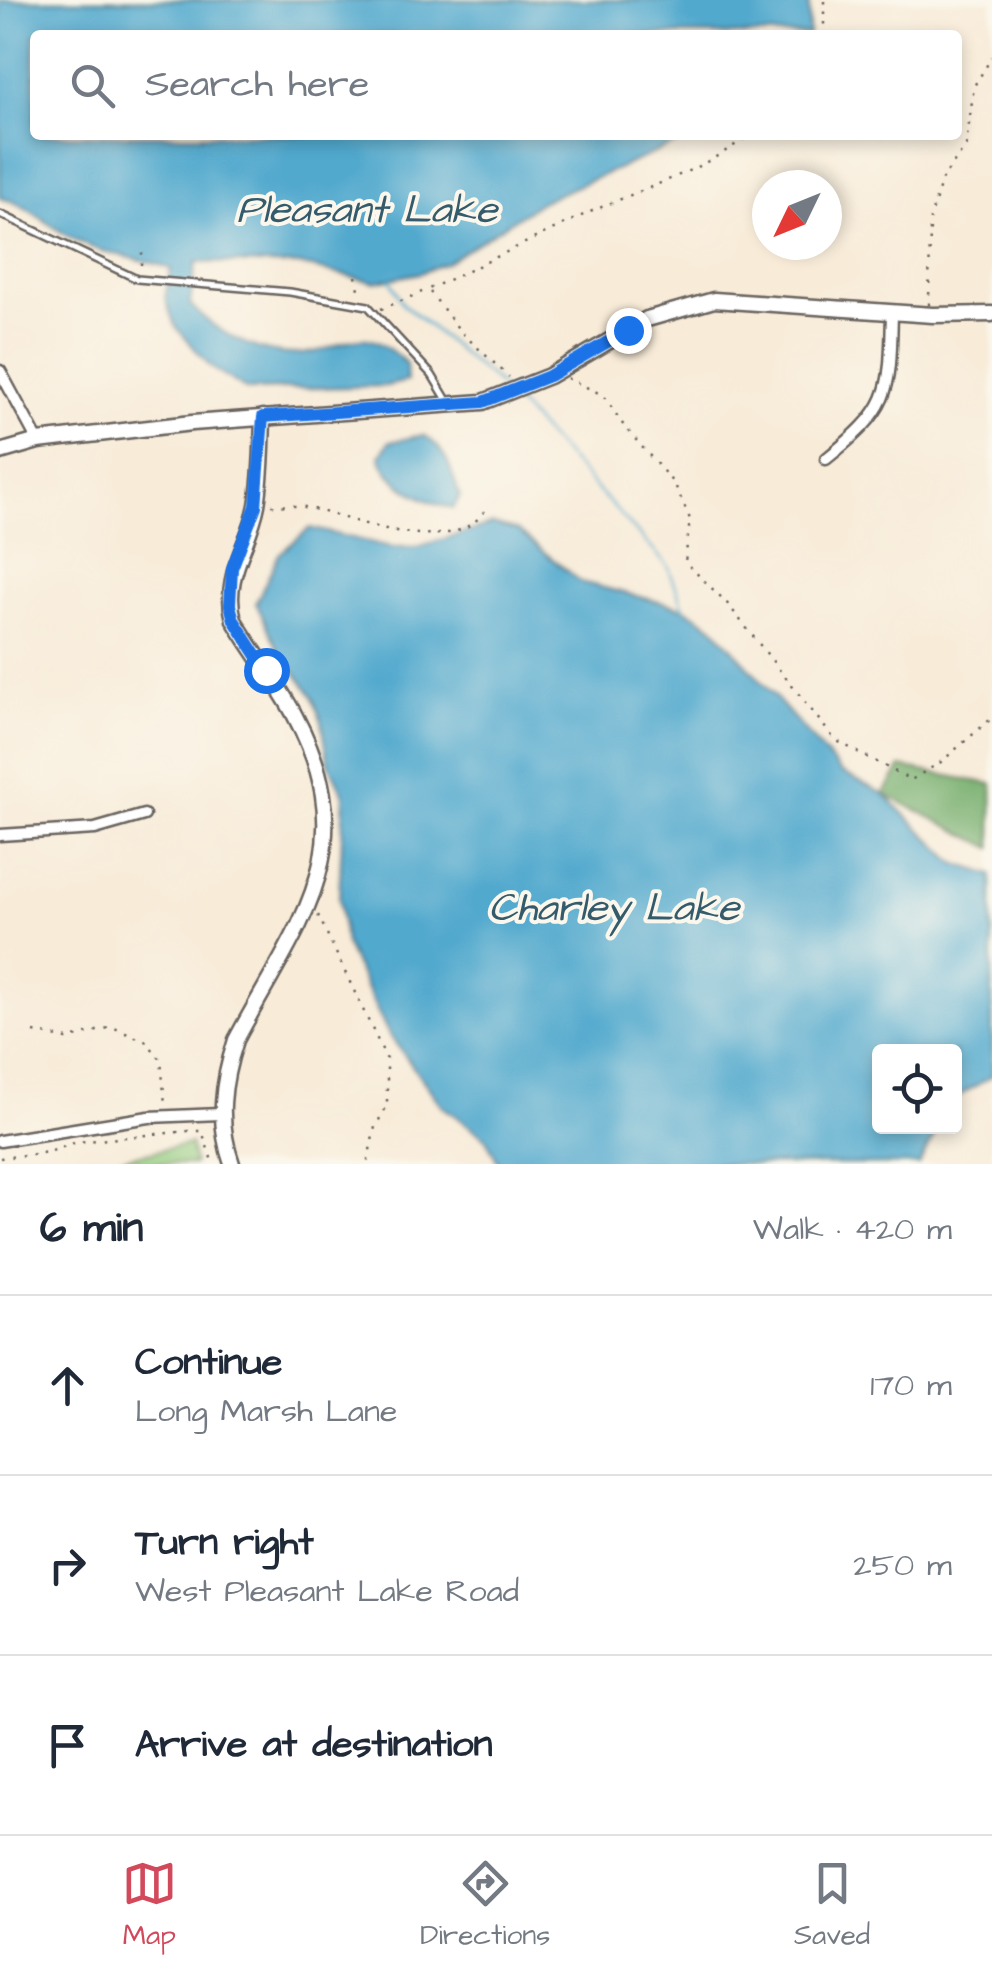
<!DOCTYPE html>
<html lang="en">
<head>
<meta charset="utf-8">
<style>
  :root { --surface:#fff; --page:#f6f6f7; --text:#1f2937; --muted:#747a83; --line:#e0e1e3; --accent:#d1495b }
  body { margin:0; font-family:"Architects Daughter",sans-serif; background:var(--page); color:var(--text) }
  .controls { position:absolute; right:30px; bottom:30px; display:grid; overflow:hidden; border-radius:10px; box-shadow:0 5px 15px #0003 }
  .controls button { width:90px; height:90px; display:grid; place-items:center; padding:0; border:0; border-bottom:2px solid var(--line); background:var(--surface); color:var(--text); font:50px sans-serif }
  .compass { position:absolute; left:752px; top:170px; width:90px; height:90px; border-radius:50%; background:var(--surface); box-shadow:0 5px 15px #0003; rotate:227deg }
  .stop { position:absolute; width:30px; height:30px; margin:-22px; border:8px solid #1a73e8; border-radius:50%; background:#fff }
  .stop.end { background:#1a73e8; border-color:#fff; box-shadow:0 2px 10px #0008 }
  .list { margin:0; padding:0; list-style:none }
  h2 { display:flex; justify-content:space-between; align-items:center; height:130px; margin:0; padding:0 40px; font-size:42px }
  h2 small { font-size:32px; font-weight:400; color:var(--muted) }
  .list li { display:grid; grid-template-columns:65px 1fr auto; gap:30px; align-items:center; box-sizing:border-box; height:180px; padding:0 40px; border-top:2px solid var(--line) }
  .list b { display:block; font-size:38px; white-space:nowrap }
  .list p { margin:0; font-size:32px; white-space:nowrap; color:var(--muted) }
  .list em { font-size:32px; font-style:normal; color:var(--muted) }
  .icon { flex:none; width:55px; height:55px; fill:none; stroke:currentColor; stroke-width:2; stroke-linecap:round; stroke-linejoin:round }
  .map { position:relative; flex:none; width:992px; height:1164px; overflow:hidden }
  .search { position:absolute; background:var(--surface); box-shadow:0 5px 15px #0003; left:30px; right:30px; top:30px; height:110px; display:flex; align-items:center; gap:25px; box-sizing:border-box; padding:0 35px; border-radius:10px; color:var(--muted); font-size:38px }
  .sheet { height:670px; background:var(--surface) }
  nav { display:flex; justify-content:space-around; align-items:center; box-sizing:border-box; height:140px; border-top:2px solid var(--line); background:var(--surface); font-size:28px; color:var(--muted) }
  nav a { display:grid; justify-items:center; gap:5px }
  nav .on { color:var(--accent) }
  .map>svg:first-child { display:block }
</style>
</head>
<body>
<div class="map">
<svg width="992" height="1164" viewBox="0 0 992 1164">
  <rect width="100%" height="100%" fill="#fbf7ec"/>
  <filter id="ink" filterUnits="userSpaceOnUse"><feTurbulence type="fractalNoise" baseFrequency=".01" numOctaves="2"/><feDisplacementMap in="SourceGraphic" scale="20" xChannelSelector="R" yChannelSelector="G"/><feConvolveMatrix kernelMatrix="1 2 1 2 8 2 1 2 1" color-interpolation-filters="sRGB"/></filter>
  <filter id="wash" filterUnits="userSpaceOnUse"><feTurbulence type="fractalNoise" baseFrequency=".0048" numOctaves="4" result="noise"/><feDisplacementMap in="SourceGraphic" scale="40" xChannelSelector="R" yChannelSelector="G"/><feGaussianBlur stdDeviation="2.25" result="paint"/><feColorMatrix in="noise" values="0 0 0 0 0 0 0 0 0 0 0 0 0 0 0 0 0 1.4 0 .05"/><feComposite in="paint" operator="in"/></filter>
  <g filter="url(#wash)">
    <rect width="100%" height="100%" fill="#f8ebd8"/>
    <!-- green -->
    <path fill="#91c97d" stroke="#56724c" stroke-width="2.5" d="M190 1144 194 1164H93Z"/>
    <!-- forest -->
    <path fill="#74ad6c" stroke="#486444" stroke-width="2.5" d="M901 767 992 784V848L884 794Z"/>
    <!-- water -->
    <g fill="#51a9ce" stroke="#366275" stroke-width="2.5">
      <path d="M0 0H809V35H35V135H696L542 201 446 263 420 273 374 282 299 265 196 262 190 304C219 336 268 361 314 352 331 349 350 337 367 339 382 341 394 353 406 363L407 381 386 386 247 390 211 367 175 326 165 298 171 269C145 258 115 257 88 246 54 233 31 204 0 198Z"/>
      <path d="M423 435C447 448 451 471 460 496L453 509C424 501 390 487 380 456L389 442Z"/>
      <path d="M493 524 518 531 581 582 684 608 714 627 841 772 884 794 955 863 992 875V1076L955 1098 954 1052H880V1126L939 1127 919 1164H499L485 1137 442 1106 388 1033 345 944 339 898 344 795 328 762 322 722 312 695 278 649 256 603 279 554 310 528 391 547H417Z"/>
    </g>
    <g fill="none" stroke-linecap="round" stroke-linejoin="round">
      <!-- stream -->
      <g stroke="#51a9ce" stroke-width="2.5">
        <path d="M390 279 403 304 501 386"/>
        <path d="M514 400 668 566 684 608"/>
      </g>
    </g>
  </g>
  <g filter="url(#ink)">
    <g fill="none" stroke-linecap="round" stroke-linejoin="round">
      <defs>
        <path id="lane" d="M0 214 137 279 290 292 368 306 432 375 447 400"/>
        <g id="street">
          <path d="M0 371 38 441"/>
          <path d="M826 459C892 406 890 394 892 312"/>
          <path d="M0 835 95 829 144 815"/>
          <path d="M0 1141 149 1117 220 1114"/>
        </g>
        <g id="secondary">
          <path d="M0 452 38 441 192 423 483 402 549 376 647 319 714 300 933 315 992 314"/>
          <path d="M232 1164C217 1121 222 1083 236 1040 298 923 366 850 295 716 278 683 253 653 234 620 222 576 249 547 257 505 262 476 262 446 263 417"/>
        </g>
      </defs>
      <!-- lane casing -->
      <use href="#lane" stroke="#69645e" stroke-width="10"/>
      <!-- street casing -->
      <use href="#street" stroke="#69645e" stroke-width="15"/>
      <!-- secondary casing -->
      <use href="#secondary" stroke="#69645e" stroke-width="19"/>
      <!-- path -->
      <g stroke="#69645e" stroke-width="2.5" stroke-dasharray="2.5 8" stroke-linecap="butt">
        <path d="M824 35V0"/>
        <path d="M141 265 142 253"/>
        <path d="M356 276 359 289"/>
        <path d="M430 292 461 332 509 377"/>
        <path d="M929 305 930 219 942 179 966 146 974 86 992 57"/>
        <path d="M381 309C453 281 520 244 590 212 646 187 699 173 749 135"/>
        <path d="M567 378 603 395 624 426 675 485 690 519 685 562 726 602 835 740 911 780 941 762 992 718"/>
        <path d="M272 505C284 506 298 505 310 508 356 520 462 563 488 504"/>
        <path d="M318 915 387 1060V1106L375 1127 367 1164"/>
        <path d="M34 1032 67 1039 112 1027 147 1042 161 1060 165 1104"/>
        <path d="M0 1158 49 1152 77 1142 188 1131H202L213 1164"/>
      </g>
      <!-- lane -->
      <use href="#lane" stroke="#fff" stroke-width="5"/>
      <!-- street -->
      <use href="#street" stroke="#fff" stroke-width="10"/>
      <!-- secondary -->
      <use href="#secondary" stroke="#fff" stroke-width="14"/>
    </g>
  </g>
  <g fill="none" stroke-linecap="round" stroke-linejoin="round" filter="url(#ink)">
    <!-- route -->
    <path stroke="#1a73e8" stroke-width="12" d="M266 670 234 620 230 605 232 568 256 506 263 417 483 402 549 376 628 330"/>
  </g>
  <g text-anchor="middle" stroke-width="8" stroke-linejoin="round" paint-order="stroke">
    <!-- water labels -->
    <g font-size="40" font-style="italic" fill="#345b6c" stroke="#fbf7ec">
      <text x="367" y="222">Pleasant Lake</text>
      <text x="614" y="920">Charley Lake</text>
    </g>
  </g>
</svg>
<div class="controls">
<button><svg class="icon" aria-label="locate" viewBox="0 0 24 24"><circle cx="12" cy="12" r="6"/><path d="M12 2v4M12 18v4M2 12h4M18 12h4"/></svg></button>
</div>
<svg class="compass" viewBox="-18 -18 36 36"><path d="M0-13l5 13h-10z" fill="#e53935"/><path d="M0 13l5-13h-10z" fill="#747a83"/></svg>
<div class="stop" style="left:266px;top:670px"></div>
<div class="stop end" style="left:628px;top:330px"></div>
<div class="search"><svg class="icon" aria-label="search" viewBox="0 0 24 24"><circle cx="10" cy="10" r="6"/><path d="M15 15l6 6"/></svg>Search here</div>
</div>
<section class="sheet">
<h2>6 min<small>Walk · 420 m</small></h2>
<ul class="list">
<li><svg class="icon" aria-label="ahead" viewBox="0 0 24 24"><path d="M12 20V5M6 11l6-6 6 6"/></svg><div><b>Continue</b><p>Long Marsh Lane</p></div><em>170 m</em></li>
<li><svg class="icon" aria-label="right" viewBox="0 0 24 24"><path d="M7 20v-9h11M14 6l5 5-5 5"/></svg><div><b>Turn right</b><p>West Pleasant Lake Road</p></div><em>250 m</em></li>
<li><svg class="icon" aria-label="arrive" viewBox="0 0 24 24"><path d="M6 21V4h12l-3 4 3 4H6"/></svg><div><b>Arrive at destination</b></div></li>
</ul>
</section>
<nav>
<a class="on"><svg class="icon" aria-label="map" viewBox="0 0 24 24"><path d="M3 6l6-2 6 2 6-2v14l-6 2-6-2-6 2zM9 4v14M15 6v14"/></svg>Map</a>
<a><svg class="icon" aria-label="directions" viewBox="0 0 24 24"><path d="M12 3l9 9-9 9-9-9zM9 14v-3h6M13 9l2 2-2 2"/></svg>Directions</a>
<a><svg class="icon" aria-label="saved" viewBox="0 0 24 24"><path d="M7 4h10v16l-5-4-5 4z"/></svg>Saved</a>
</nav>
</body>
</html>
